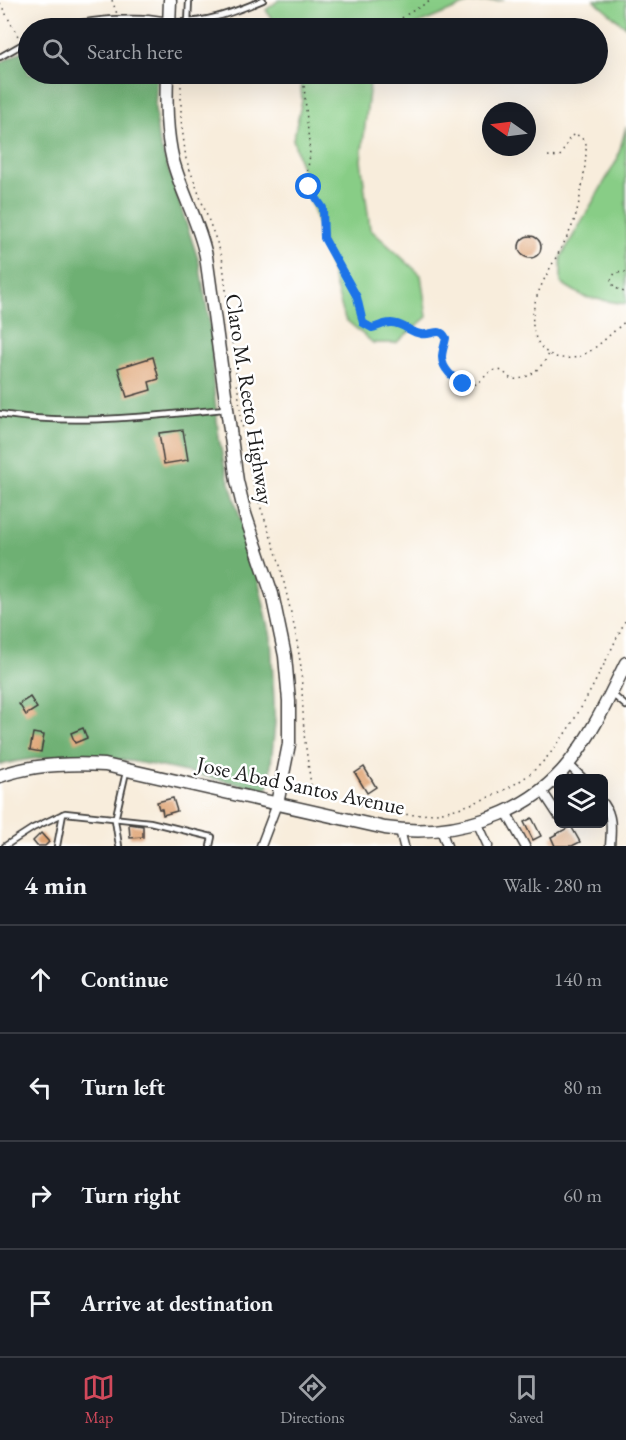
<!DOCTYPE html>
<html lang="en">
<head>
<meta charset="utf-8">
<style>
  :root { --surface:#171b24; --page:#20242c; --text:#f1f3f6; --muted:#9ea1a6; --line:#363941; --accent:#d1495b }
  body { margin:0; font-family:"EB Garamond",serif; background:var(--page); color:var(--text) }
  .controls { position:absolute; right:18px; bottom:18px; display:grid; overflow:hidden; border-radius:9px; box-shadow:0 6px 24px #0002 }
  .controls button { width:54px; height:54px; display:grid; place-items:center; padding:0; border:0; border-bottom:2px solid var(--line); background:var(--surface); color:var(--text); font:30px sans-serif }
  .compass { position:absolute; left:482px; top:102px; width:54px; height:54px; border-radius:50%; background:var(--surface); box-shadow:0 6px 24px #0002; rotate:284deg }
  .stop { position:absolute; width:18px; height:18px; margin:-14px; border:4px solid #1a73e8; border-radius:50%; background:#fff }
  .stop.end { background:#1a73e8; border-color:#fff; box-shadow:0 2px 6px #0008 }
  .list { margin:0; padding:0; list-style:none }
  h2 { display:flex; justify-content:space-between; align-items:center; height:78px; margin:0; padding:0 24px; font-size:26px }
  h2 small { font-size:20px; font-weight:400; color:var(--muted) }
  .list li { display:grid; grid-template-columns:39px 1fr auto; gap:18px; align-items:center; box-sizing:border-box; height:108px; padding:0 24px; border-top:2px solid var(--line) }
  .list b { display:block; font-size:22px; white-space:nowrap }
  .list em { font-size:20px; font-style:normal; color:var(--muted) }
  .icon { flex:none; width:33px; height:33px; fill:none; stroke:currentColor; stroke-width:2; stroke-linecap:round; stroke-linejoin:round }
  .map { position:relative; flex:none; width:626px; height:846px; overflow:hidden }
  .search { position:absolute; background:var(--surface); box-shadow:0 6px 24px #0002; left:18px; right:18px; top:18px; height:66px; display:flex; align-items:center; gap:15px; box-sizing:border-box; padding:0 21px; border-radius:33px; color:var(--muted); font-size:22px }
  .sheet { height:510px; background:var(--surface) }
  nav { display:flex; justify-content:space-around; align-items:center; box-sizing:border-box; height:84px; border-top:2px solid var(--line); background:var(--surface); font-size:16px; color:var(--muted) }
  nav a { display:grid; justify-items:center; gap:3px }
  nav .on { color:var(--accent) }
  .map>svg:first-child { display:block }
</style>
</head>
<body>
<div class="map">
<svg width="626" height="846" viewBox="0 0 626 846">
  <rect width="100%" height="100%" fill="#fff"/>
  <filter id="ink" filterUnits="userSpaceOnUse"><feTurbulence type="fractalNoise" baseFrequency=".0167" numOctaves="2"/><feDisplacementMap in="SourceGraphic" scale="12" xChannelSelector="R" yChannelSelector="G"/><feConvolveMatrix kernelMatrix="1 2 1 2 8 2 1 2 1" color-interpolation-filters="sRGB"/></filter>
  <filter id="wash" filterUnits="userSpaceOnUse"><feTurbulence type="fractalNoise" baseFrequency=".008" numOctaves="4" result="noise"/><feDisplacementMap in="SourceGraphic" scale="24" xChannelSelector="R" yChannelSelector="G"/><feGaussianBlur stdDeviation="1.35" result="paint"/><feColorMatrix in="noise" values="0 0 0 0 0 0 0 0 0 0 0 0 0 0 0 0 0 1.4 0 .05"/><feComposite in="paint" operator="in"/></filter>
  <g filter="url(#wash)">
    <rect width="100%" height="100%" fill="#f8eddc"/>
    <!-- green -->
    <g fill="#88cd86" stroke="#527451" stroke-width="1.5">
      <path d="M279 0H505L469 3 409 28H277L266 10Z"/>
      <path d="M594 0H626V27Z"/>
      <path d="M300 74H371L361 160 370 229 421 275 427 317 396 343H373L345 319 293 139 302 101Z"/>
      <path d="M626 127V304L584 297 561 283V257L617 160Z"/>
    </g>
    <!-- forest -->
    <g fill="#6eb073" stroke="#456648" stroke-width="1.5">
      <path d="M130 23 148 25 157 28H80Z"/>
      <path d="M28 48V74H157L155 107 158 138 199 262 212 337 213 380 219 438 224 464 256 570 271 637 275 723 269 785 267 789H259C174 770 87 742 0 765V63Z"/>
    </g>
    <g id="blocks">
      <!-- building -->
      <g fill="#dfa474">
        <circle cx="530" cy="247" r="11"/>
        <path d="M153 357 159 379 149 382 151 390 127 397 118 368Z"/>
        <path d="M183 430 188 460 164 464 159 433Z"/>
        <path d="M30 697 37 708 26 715 19 704Z"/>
        <path d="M83 728 87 738 75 743 71 733Z"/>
        <path d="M33 733 44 735 41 752 30 750Z"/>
        <path d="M364 767 376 787 367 793 355 773Z"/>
        <path d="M173 798 177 811 163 815 162 809H159L157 802Z"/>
        <path d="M532 818 541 836 533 840 524 822Z"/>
        <path d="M129 824 143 826V837L130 838Z"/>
        <path d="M571 826 580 842 572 846H555L551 837Z"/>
        <path d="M41 833 49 842 45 846H37L33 841Z"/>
      </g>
    </g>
  </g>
  <g filter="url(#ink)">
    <use href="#blocks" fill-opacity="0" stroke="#3d3b39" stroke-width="1.5"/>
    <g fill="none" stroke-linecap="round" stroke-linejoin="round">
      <defs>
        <g id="lane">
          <path d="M170 22C204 24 232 13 263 0"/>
          <path d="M188 23 189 0"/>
          <path d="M60 28C91 19 117 18 148 19"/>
          <path d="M0 57 28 41"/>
          <path d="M0 414C74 426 150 416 224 409"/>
          <path d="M612 694 626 706"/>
          <path d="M5 846 33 828 65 813 150 822 212 837 210 846"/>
          <path d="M57 846 63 814"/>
          <path d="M119 846 115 820 126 772"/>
        </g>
        <g id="street">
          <path d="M148 19 169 22"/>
          <path d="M568 764 582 778"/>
          <path d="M541 789 558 815"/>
          <path d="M604 804C613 817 611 830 610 846"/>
          <path d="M506 812 525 846"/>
          <path d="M477 822 488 846"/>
          <path d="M400 830 404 846"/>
          <path d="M441 830 447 846"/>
          <path d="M261 846 277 804"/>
        </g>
        <g id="secondary">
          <path d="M169 28 170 0"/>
          <path d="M167 74C166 103 166 132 173 161 182 194 199 222 206 256L237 481 245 514 272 594 285 656 289 701V744L277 804"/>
          <path d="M0 776C33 764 71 763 105 765L385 828C451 838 526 817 569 763 593 733 609 697 626 663"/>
        </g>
      </defs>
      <!-- lane casing -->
      <use href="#lane" stroke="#3d3b39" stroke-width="8"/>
      <!-- street casing -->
      <use href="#street" stroke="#3d3b39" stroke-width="11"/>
      <!-- secondary casing -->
      <use href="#secondary" stroke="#3d3b39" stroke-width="15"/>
      <!-- path -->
      <g stroke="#3d3b39" stroke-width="1.5" stroke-dasharray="1.5 4.5" stroke-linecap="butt">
        <path d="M112 0 117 14"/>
        <path d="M0 3 20 40"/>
        <path d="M309 28C328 14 350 23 372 28"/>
        <path d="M387 28 409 13 432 0"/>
        <path d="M181 74V119L186 159 222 256 242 424 252 482 279 561 295 630 301 667 304 734 311 785C323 798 358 804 375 809 406 818 435 816 465 806 486 799 508 790 527 776 568 746 603 666 626 619"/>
        <path d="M303 74 310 155 307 174 308 184 323 208 324 238 357 297 363 323 372 328C378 327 384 323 390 323 402 322 410 333 421 334 431 336 440 326 446 338 445 344 442 351 442 357 442 371 461 389 476 384 483 381 487 371 495 370 503 369 506 375 511 379 527 381 542 368 549 354"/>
        <path d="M548 156 558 157 561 155 570 137 575 134 581 137 586 144C587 162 580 203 574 221 564 248 545 272 536 299 529 321 532 349 556 357 565 359 575 359 583 355 599 347 612 332 626 321"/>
        <path d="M626 272 615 273 611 280 614 287 626 293"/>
      </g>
      <!-- lane -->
      <use href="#lane" stroke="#fff" stroke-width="4.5"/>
      <!-- street -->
      <use href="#street" stroke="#fff" stroke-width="8"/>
      <!-- secondary -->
      <use href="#secondary" stroke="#fff" stroke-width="12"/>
    </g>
  </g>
  <g fill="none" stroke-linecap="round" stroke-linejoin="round" filter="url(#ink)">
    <!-- route -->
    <path stroke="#1a73e8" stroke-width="8" d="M309 187 323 208 324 238 357 297 363 323 372 328C378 327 384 323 390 323 402 322 410 333 421 334 432 336 440 326 446 338 445 344 442 351 442 357 442 369 454 379 463 384"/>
  </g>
  <g text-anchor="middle" stroke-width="5" stroke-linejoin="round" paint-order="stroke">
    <!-- street labels -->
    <g font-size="22" fill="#1c1c1c" stroke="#fff">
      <text transform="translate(250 399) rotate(81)" y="8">Claro M. Recto Highway</text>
      <text transform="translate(301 785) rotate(12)" y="8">Jose Abad Santos Avenue</text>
    </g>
  </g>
</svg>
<div class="controls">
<button><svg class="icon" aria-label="layers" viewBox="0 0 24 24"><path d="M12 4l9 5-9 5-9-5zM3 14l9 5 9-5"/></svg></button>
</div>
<svg class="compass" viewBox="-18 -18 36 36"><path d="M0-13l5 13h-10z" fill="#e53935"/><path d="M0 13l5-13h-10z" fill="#9ea1a6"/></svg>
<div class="stop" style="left:309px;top:187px"></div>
<div class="stop end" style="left:463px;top:384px"></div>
<div class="search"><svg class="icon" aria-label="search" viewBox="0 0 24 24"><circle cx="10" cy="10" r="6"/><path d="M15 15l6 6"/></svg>Search here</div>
</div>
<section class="sheet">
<h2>4 min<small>Walk · 280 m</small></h2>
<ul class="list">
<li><svg class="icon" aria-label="ahead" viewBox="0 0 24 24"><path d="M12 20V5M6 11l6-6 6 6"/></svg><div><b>Continue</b></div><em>140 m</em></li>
<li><svg class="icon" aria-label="left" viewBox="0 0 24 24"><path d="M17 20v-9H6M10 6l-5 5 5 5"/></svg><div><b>Turn left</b></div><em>80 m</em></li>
<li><svg class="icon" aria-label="right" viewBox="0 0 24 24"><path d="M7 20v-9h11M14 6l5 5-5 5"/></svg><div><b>Turn right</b></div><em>60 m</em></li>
<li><svg class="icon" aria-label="arrive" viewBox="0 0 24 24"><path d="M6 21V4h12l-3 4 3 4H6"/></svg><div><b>Arrive at destination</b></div></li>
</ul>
</section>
<nav>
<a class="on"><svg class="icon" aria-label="map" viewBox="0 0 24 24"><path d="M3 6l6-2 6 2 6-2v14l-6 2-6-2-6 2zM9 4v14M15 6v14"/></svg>Map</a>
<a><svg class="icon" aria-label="directions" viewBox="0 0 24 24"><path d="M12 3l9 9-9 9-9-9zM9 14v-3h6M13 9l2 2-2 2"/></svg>Directions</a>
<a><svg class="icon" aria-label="saved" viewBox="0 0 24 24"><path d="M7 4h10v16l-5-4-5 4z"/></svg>Saved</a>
</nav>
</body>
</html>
